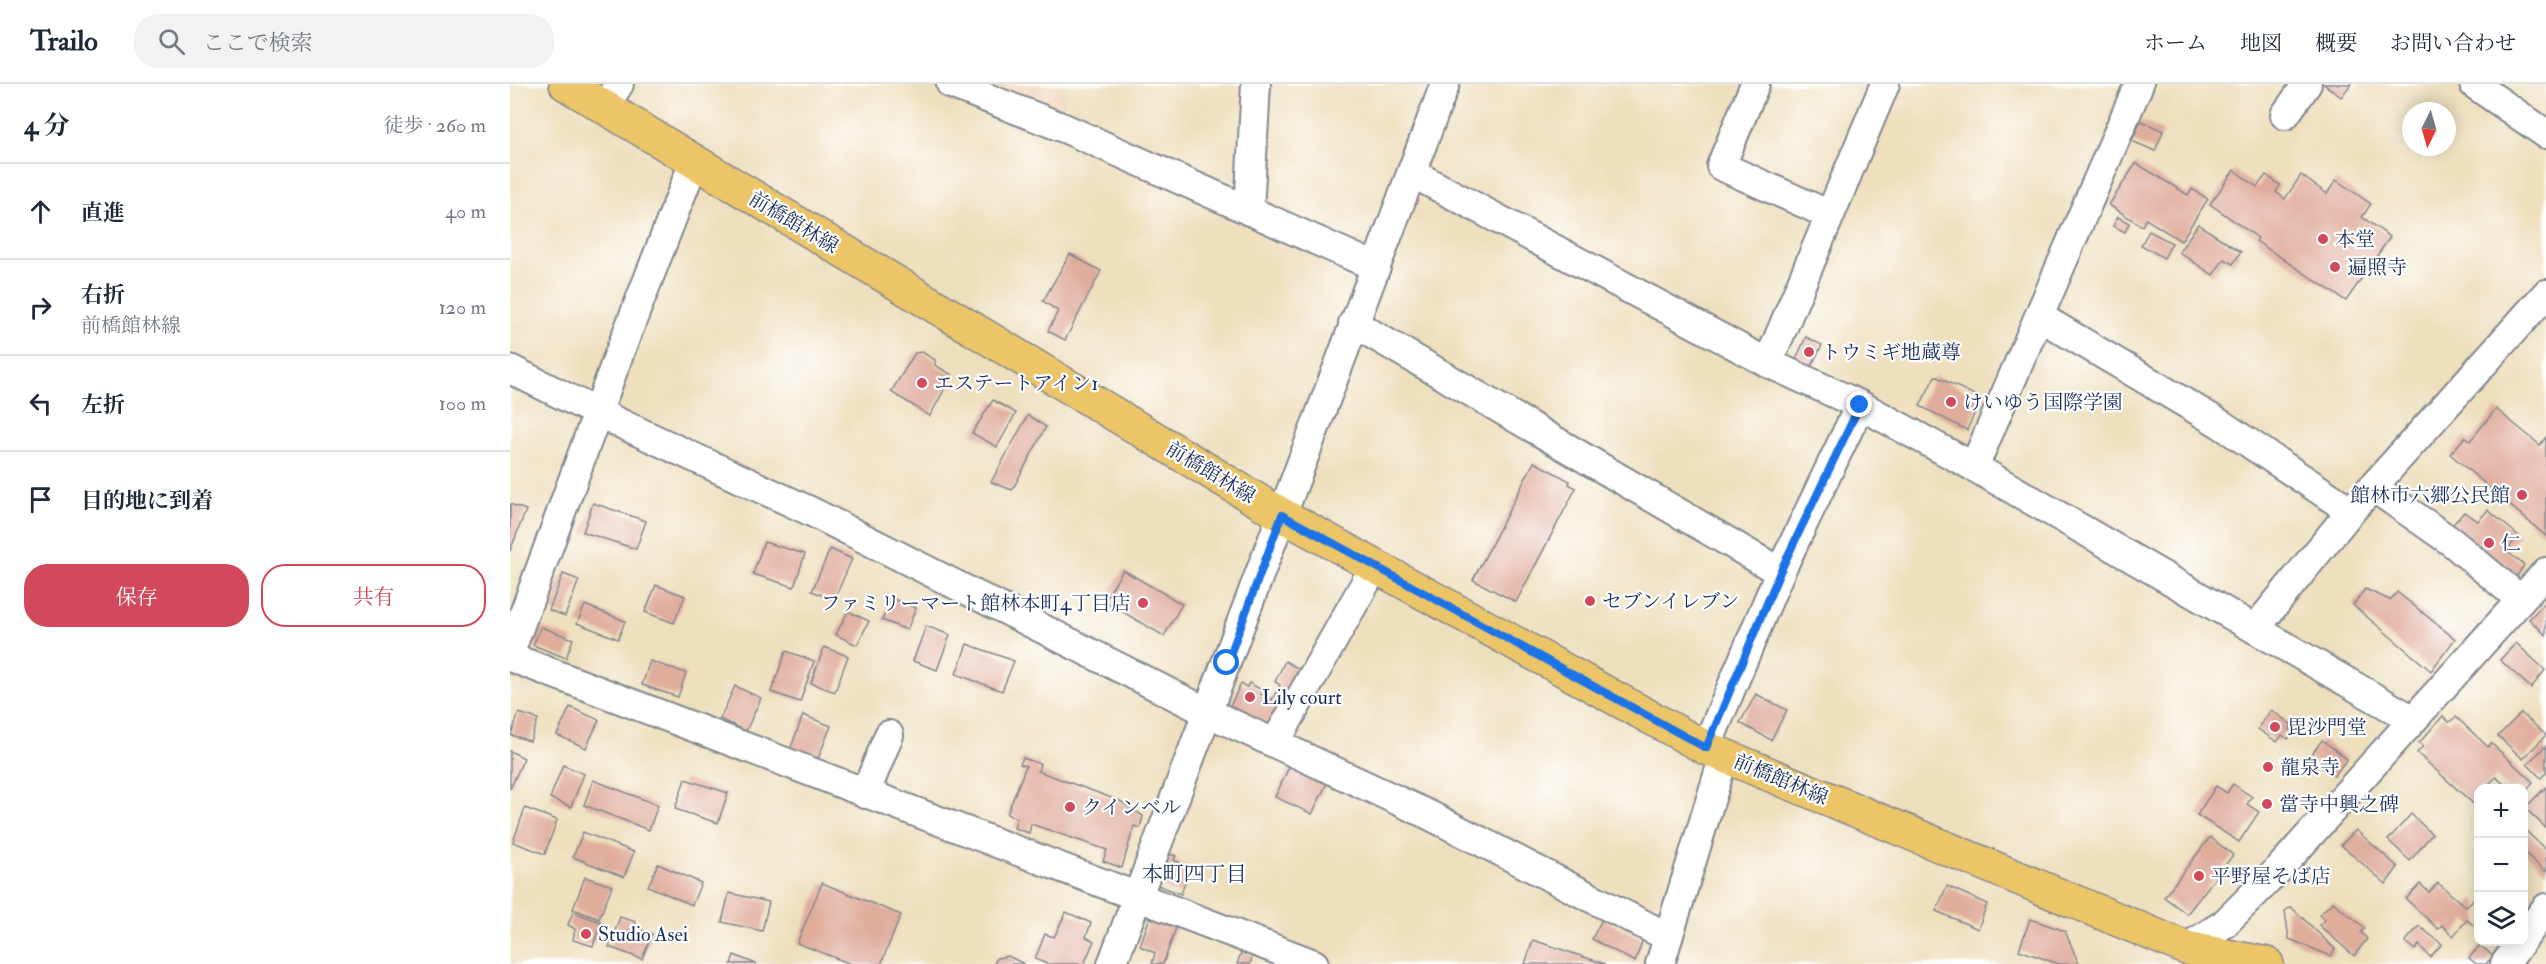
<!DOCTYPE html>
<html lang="ja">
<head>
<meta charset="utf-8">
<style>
  :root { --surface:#fff; --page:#f2f2f3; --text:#1f2937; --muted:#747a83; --line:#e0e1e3; --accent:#d1495b }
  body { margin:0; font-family:"IM FELL Double Pica","Noto Serif JP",serif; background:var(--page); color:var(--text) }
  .controls { position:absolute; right:18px; bottom:18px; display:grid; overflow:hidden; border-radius:12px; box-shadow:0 3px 15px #0003 }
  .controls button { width:54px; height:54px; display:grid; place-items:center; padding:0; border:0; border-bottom:2px solid var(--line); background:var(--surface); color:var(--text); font:30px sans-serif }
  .compass { position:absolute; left:1892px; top:18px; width:54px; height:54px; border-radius:50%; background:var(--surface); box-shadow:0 3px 15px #0003; rotate:185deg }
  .stop { position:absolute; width:18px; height:18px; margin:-14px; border:4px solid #1a73e8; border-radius:50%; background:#fff }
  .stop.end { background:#1a73e8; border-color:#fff; box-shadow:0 2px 6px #0008 }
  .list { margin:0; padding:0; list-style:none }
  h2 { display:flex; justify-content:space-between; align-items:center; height:78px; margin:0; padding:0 24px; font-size:26px }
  h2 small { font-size:20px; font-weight:400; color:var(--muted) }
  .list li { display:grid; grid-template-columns:39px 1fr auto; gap:18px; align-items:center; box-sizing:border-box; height:96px; padding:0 24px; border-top:2px solid var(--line) }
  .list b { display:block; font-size:22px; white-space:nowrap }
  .list p { margin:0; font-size:20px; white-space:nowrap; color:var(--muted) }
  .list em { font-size:20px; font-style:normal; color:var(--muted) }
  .actions { display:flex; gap:12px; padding:18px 24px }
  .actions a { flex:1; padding:14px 0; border:2px solid var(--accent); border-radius:24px; text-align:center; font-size:21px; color:var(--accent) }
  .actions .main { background:var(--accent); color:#fff }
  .icon { flex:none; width:33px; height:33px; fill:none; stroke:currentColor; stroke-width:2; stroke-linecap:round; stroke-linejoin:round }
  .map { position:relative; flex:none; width:2036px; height:880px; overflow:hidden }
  header { display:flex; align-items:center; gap:36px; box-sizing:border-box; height:84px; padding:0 30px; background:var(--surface); border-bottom:2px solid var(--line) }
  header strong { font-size:28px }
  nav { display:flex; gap:33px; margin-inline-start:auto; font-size:21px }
  .search { width:420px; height:54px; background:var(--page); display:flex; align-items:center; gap:15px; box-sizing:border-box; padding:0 21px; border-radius:24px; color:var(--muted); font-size:22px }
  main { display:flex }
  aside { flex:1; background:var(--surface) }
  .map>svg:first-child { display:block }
</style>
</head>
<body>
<header>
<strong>Trailo</strong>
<div class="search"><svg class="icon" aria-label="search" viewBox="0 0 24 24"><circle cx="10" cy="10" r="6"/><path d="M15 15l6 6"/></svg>ここで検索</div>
<nav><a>ホーム</a><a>地図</a><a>概要</a><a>お問い合わせ</a></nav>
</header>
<main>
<aside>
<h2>4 分<small>徒歩 · 260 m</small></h2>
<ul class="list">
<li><svg class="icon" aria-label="ahead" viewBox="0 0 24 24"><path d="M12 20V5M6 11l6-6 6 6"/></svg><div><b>直進</b></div><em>40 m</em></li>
<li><svg class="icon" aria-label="right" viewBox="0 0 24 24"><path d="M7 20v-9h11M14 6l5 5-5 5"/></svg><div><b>右折</b><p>前橋館林線</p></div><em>120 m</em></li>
<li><svg class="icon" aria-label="left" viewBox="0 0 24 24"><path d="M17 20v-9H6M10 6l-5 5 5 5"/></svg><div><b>左折</b></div><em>100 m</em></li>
<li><svg class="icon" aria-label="arrive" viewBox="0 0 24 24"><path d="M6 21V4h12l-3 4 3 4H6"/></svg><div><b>目的地に到着</b></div></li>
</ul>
<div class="actions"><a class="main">保存</a><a>共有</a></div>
</aside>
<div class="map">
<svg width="2036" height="880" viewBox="0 0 2036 880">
  <rect width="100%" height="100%" fill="#fff"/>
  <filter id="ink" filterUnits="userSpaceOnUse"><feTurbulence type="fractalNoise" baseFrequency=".0167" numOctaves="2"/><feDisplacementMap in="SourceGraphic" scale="12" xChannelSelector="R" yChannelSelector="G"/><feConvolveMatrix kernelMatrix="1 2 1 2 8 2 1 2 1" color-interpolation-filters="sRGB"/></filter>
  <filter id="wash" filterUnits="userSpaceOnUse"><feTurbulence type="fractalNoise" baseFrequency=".008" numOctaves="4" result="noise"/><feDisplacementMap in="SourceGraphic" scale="24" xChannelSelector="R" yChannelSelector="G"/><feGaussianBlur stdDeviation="1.35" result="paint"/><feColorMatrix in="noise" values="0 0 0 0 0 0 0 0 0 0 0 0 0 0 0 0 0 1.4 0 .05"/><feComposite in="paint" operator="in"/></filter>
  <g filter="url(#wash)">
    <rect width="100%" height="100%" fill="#eedfbd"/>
    <!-- built -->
    <path fill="#f1d5bd" d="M472 0H556L552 23 539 26Z"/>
    <g id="blocks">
      <!-- building -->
      <g fill="#e0ad9d">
        <path d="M1814 0H1841L1831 13Z"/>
        <path d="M1631 37 1653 47 1645 67 1622 57Z"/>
        <path d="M1626 79 1678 111 1682 105 1698 115 1671 157 1636 135 1632 142 1599 121Z"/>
        <path d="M1724 86 1747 103 1756 91 1770 101 1766 108 1775 115 1791 91 1817 110 1826 96 1861 120 1852 133 1880 153 1836 217 1746 157 1748 154 1700 120Z"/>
        <path d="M1608 133 1619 139 1615 148 1603 142Z"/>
        <path d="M1688 140 1731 168 1723 180 1714 175 1703 191 1669 168Z"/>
        <path d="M1639 147 1662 159 1654 174 1631 161Z"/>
        <path d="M560 170 591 187 555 256 538 247 548 227 533 217Z"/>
        <path d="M1296 253 1312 261 1301 283 1286 275Z"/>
        <path d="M412 268 425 276V281L442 291 420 332 381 308 405 269Z"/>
        <path d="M1425 292 1471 314 1457 346 1410 322Z"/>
        <path d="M483 316 506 329 487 363 462 349Z"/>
        <path d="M1986 325 2030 361 2036 353V452L1940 370 1955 353 1960 357Z"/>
        <path d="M518 331 536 343 502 406 481 398Z"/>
        <path d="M1024 378 1060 397 1059 400 1066 404 1006 518 963 496Z"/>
        <path d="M83 419 136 437 126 465 73 448Z"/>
        <path d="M0 420 16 426 0 467Z"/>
        <path d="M1978 426 2009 452 1996 467 2014 481 2004 497 1938 446 1954 428 1968 437Z"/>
        <path d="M254 458 295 470 284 503 243 490Z"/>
        <path d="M320 465 342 475 324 516 302 507Z"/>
        <path d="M613 486 672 520 654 552 594 517Z"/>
        <path d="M53 490 69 496 55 532 39 526Z"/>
        <path d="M146 501 175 512 164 539 135 528Z"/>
        <path d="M1855 505 1880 516 1887 508 1945 555 1921 587 1843 521Z"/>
        <path d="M381 514 406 524 397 546 372 536Z"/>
        <path d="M2036 518V551L2019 535Z"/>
        <path d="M75 521 115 537 108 555 67 539Z"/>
        <path d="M338 527 359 537 347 561 326 551Z"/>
        <path d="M416 542 440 551 427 586 403 577Z"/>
        <path d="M31 543 63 555 56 574 23 561Z"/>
        <path d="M2006 559 2035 586 2021 604 1990 576Z"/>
        <path d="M457 560 504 577 492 607 446 590Z"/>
        <path d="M314 563 338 572 325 608 301 599Z"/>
        <path d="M276 567 304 577 290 618 261 608Z"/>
        <path d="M140 577 176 589 168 613 132 601Z"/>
        <path d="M775 577 789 585 758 644 719 624 731 600 737 603 739 599 752 606 750 610 762 616 770 601 765 598Z"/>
        <path d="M225 602 251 614 236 647 210 635Z"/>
        <path d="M1246 610 1277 626 1261 656 1230 639Z"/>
        <path d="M60 623 89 636 76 664 47 651Z"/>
        <path d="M1761 626 1782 641 1779 645 1783 648 1778 655 1772 651 1767 658 1748 645Z"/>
        <path d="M9 629 28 635 20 657 1 651Z"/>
        <path d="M2011 629 2036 651 2013 675 1988 652Z"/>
        <path d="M293 631 321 642 307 677 280 666Z"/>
        <path d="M1933 632 1939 638 1946 633 1978 663 1981 659 2023 698 2014 710V704H1998L1986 693 1975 704H1968V724L1907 669 1913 662 1909 659Z"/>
        <path d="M1812 656 1837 675 1824 692 1799 674Z"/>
        <path d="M2036 662V689L2031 694 2017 680Z"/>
        <path d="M0 667 14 674 0 705Z"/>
        <path d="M513 674 530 680 528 687 610 717 633 732 630 744 624 742 612 784 593 777 597 766 521 740 519 749 504 744 507 734 497 730 516 682 510 680Z"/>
        <path d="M53 681 74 690 61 723 40 714Z"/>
        <path d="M780 681 817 699 802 730 765 713Z"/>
        <path d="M175 695 218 709 208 739 165 725Z"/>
        <path d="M83 696 148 721 139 746 74 721Z"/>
        <path d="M1723 700 1742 713 1737 720 1749 728 1729 758 1687 731 1706 702 1717 709Z"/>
        <path d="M2036 703V744L2015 724Z"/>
        <path d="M15 724 47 736 35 770 3 758Z"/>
        <path d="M1901 730 1922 750 1900 777 1878 756Z"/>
        <path d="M2014 745 2036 766V788L2014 768Z"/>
        <path d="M1846 746 1888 783 1876 800 1831 761Z"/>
        <path d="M73 748 124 768 114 793 63 773Z"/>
        <path d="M1700 753 1723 771 1677 830 1654 813Z"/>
        <path d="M659 770 666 772 664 776 680 784 671 810 642 799 653 774 657 776Z"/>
        <path d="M148 780 191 799 182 821 138 802Z"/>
        <path d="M75 793 102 802 89 835 63 825Z"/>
        <path d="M312 799 391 831 371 880H341L287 859Z"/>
        <path d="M1928 799 1956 823 1964 815 1968 818V845L1957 836 1943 852 1932 841 1928 845 1896 815 1910 800 1919 808Z"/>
        <path d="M1437 802 1477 820 1468 845 1426 827Z"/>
        <path d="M219 809 259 818 252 847 212 838Z"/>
        <path d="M1823 818 1855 844 1851 848 1857 855 1844 872 1809 841 1815 836 1809 831Z"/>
        <path d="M1781 823 1825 865 1821 872 1779 855 1775 827Z"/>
        <path d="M63 828 91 838 83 862 63 856 65 845 58 841Z"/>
        <path d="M556 828 581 839 576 853 584 857 574 880H537L525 875 535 850 544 853Z"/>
        <path d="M110 833 126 838 124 843 142 850 132 875 99 863Z"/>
        <path d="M640 833 667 841 653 880H642L645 869 630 862Z"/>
        <path d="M1092 835 1133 855 1125 878 1082 855Z"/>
        <path d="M1520 835 1555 847 1569 880H1549L1509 866Z"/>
        <path d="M1909 842 1932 860 1920 873 1909 861 1905 866 1895 858Z"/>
        <path d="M1023 856 1095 880H1015Z"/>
        <path d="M1970 861 1983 872 1976 880H1966L1959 874Z"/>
        <path d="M732 866 743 870 740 880H727Z"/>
        <path d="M224 871 246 880H221Z"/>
        <path d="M498 872 514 880H484L487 874Z"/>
      </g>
    </g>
  </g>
  <g filter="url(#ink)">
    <use href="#blocks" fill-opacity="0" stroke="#84878e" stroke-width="1.5"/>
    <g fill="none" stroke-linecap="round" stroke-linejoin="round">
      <defs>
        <g id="minor">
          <path d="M441 0 554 44 866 183"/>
          <path d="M1245 0 1211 82 1320 131"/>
          <path d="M1964 0 2036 50"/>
          <path d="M95 23 109 0"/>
          <path d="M1775 31 1797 0"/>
          <path d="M902 89 1258 279 1350 321 1464 383 1903 636"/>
          <path d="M739 127 746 0"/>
          <path d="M1530 233 1709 339 1841 427"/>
          <path d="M843 239 1270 488"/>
          <path d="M1258 279 1375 0"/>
          <path d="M0 285 88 329 302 428 697 628 919 731 1158 853"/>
          <path d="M1464 383 1629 0"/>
          <path d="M1863 403 1943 459 2011 516"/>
          <path d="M1745 545 1841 427 2036 210"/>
          <path d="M0 568 109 270 184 78"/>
          <path d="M0 573 804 880"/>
          <path d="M765 659 865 482"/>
          <path d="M1196 664 1270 488 1350 321"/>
          <path d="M355 710 379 651"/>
          <path d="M2014 854 2036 824"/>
          <path d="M1676 864 1714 840 1769 785 2036 488"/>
          <path d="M602 880 935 0"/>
          <path d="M1150 880 1214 672"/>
          <path d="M1995 880 2011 858"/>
        </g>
        <path id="major" d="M56 0 772 431 1196 664 1676 864 1757 880"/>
      </defs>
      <!-- minor casing -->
      <use href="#minor" stroke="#84878e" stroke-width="32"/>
      <!-- major casing -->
      <use href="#major" stroke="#84878e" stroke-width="36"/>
      <!-- minor -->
      <use href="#minor" stroke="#fff" stroke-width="28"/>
      <!-- major -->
      <use href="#major" stroke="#ecc569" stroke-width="33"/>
    </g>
  </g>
  <g fill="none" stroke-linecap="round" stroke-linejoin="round" filter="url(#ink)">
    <!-- route -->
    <path stroke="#1a73e8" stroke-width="8" d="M717 579 772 431 1196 664 1270 488 1350 321"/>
  </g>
  <!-- markers -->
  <g fill="#d1495b" stroke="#fff" stroke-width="2">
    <circle cx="1813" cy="155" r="6"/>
    <circle cx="1825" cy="183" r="6"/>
    <circle cx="1299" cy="268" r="6"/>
    <circle cx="412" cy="299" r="6"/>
    <circle cx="1441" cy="318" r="6"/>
    <circle cx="2012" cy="411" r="6"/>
    <circle cx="1979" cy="459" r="6"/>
    <circle cx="1080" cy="517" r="6"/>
    <circle cx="633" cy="519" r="6"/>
    <circle cx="740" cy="613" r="6"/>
    <circle cx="1765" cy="643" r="6"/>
    <circle cx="1758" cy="683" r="6"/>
    <circle cx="1757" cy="720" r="6"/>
    <circle cx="560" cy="723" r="6"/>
    <circle cx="1689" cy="792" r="6"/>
    <circle cx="76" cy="850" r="6"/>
  </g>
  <g text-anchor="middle" stroke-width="4.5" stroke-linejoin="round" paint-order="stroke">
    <!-- street labels -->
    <g font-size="20" fill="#1b2f5e" stroke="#fff">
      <text transform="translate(284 138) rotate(31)" y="7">前橋館林線</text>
      <text transform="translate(701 388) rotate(31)" y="7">前橋館林線</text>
      <text transform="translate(1271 695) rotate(23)" y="7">前橋館林線</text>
    </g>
    <!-- poi labels -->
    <g font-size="20" fill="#1b2f5e" stroke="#fff" text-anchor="start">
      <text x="1825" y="162">本堂</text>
      <text x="1837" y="190">遍照寺</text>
      <text x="1311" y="275">トウミギ地蔵尊</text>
      <text x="424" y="306">エステートアイン1</text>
      <text x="1453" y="325">けいゆう国際学園</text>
      <text x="2000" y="418" text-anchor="end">館林市六郷公民館</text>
      <text x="1991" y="466">仁</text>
      <text x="1092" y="524">セブンイレブン</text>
      <text x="621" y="526" text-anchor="end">ファミリーマート館林本町4丁目店</text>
      <text x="752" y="620">Lily court</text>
      <text x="1777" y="650">毘沙門堂</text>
      <text x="1770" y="690">龍泉寺</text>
      <text x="1769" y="727">當寺中興之碑</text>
      <text x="572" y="730">クインベル</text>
      <text x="1701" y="799">平野屋そば店</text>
      <text x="88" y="857">Studio Asei</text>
    </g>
    <!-- neighbourhood labels -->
    <g font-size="21" fill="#1b2f5e" stroke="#fff">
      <text x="684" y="797">本町四丁目</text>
    </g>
  </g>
</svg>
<div class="controls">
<button>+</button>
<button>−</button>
<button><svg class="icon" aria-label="layers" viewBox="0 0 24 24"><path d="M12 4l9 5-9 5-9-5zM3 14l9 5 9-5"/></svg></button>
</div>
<svg class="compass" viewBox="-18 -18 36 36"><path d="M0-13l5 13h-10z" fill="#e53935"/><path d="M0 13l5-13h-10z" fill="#747a83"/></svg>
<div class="stop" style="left:717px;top:579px"></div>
<div class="stop end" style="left:1350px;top:321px"></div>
</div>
</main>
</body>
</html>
